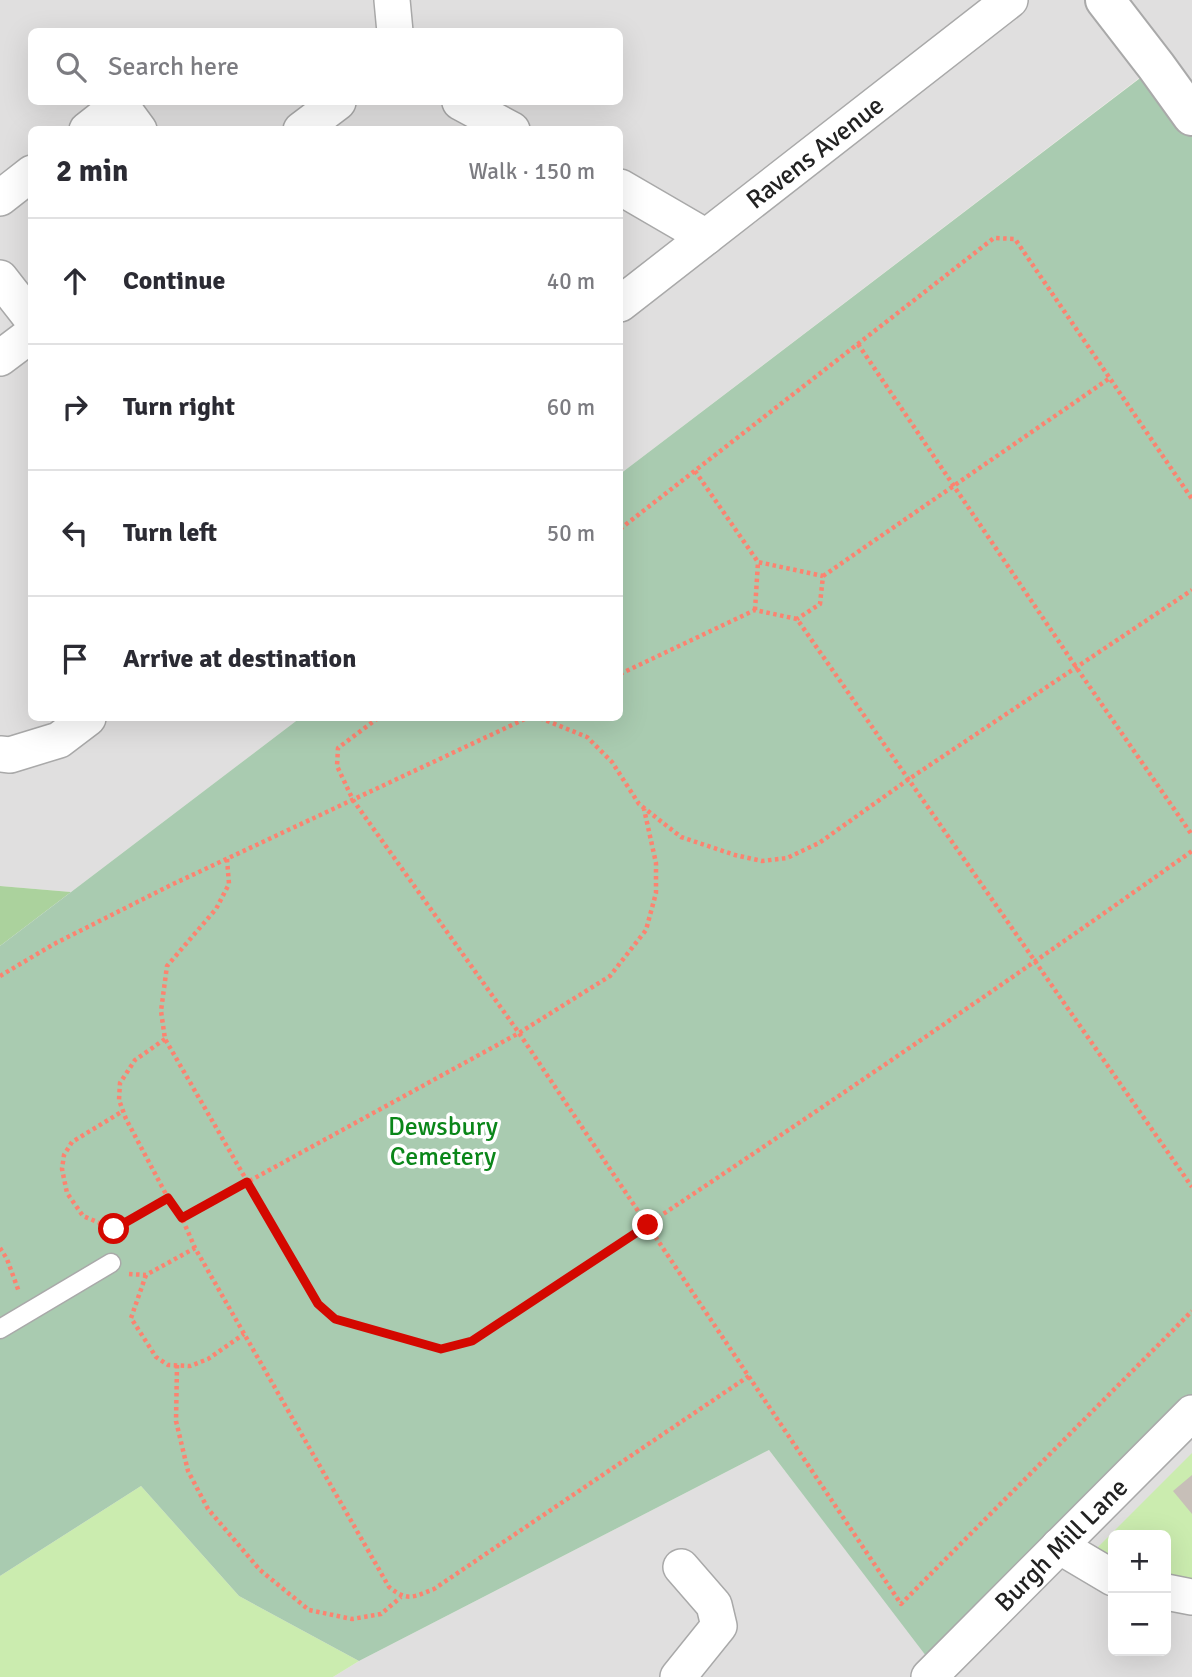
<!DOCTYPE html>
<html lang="en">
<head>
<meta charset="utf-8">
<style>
  :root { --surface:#fff; --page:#f2f2f3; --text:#2b2b33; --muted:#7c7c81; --line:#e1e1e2 }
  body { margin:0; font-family:Signika,sans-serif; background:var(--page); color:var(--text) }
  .controls { position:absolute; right:21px; bottom:21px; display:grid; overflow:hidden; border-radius:10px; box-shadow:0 7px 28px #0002 }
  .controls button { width:63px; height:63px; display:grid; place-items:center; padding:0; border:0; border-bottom:2px solid var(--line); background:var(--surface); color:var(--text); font:35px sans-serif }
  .stop { position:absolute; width:21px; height:21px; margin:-16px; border:5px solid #d40800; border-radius:50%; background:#fff }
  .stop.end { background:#d40800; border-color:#fff; box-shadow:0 2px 7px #0008 }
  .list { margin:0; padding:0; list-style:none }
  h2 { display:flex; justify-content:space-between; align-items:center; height:91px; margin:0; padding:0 28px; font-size:30px }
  h2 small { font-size:23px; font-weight:400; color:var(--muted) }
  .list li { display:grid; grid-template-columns:46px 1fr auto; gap:21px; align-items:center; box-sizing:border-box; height:126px; padding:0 28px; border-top:2px solid var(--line) }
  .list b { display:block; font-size:26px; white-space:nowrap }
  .list em { font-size:23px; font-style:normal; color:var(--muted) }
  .icon { flex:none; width:38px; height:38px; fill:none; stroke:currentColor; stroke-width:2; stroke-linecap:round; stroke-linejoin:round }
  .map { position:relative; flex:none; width:1192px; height:1677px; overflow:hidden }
  .search { position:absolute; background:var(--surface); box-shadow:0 7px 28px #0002; left:28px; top:28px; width:595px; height:77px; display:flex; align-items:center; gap:18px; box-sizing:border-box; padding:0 24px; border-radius:10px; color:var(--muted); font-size:26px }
  .panel { position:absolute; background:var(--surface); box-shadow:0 7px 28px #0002; left:28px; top:126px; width:595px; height:595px; border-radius:10px }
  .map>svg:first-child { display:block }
</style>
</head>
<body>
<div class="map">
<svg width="1192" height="1677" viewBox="0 0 1192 1677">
  <rect width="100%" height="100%" fill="#f2efe9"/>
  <!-- residential -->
  <g fill="#e0dfdf" fill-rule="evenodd">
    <path d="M0 0H1192V116L1155 66 620 474V130H32V718H300L71 892 0 886ZM32 32H620V102H32Z"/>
    <path d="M1192 1413V1677H333L359 1661 769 1450 937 1669ZM1113 1535H1166V1651H1113Z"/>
  </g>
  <!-- grass -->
  <g fill="#cbecaf">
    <path d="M1192 1453V1585L1166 1581V1535H1113V1563L1094 1551Z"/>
    <path d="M141 1486 239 1596 359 1661 333 1677H0V1576Z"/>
  </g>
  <!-- forest -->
  <path fill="#abd29d" d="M0 886 71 892 0 946Z"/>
  <!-- cemetery -->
  <path fill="#a9cbb0" d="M1156 66 1192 116V1413L936 1669 769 1450 359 1661 239 1596 141 1486 0 1576V946L300 718H620V474Z"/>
  <!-- building -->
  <path fill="#c7bfb8" d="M1192 1475V1514L1173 1491Z"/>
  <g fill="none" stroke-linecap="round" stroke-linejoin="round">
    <defs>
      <path id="service" d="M0 1329 111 1263"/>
      <g id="minor">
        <path d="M392 0 395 32"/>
        <path d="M460 102 512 130"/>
        <path d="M87 130 120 104 139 130"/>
        <path d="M301 130 338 102"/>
        <path d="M620 187 706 237"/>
        <path d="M0 198 32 173"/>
        <path d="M0 278 32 319"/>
        <path id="s1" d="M620 304 1010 0"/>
        <path d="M0 358 32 334"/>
        <path d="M0 754 10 755 59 740 88 718"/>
        <path d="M1059 1546 1113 1578"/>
        <path d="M1166 1592 1192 1597"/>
        <path d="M678 1677 719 1626 714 1605 681 1567"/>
        <path id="s2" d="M929 1677 1192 1413"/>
      </g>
      <path id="tertiary" d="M1105 0 1156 66 1192 116"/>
    </defs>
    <!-- service casing -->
    <use href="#service" stroke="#a9a9a9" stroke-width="21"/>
    <!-- minor casing -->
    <use href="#minor" stroke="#a9a9a9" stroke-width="38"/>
    <!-- tertiary casing -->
    <use href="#tertiary" stroke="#a9a9a9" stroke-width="42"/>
    <!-- path -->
    <g stroke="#fc8370" stroke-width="4.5" stroke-dasharray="3.5 3.5" stroke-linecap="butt">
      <path d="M858 344 1076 667 1192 835"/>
      <path d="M695 471 758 562"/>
      <path d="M620 529 994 238 1015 239 1192 499"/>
      <path d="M823 576 1110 378"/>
      <path d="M755 610 758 562 823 576 820 604 797 619"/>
      <path d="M620 674 755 610 797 619 1192 1187"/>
      <path d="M378 718 338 748 337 766 353 800 519 1033 901 1604 1192 1311"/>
      <path d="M540 718 587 737 612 762 639 804 681 837 735 855 762 861 787 858 819 843 909 779 1192 590"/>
      <path d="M227 859 229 884 216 909 167 966 161 1011 165 1039 318 1304 335 1319 441 1349 472 1341C714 1181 956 1019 1192 851"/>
      <path d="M0 976 54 944 171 885 527 718"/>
      <path d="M165 1039 135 1060 120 1083 119 1100 126 1119 168 1198 182 1218 195 1248 389 1587C408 1602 413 1597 434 1589L749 1376"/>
      <path d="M182 1218 519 1033 610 976 646 930 656 893V863L644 809"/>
      <path d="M114 1229 83 1216 67 1193 62 1169 64 1155 72 1142 123 1111"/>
      <path d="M109 1241 114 1229 168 1198"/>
      <path d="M0 1248 7 1259 19 1292"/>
      <path d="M129 1274 146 1275 195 1248"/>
      <path d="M146 1275 131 1318 156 1357 168 1365 190 1366 208 1359 244 1334"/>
      <path d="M177 1365 176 1421 188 1471 208 1509 260 1570 309 1610 352 1619 381 1614 401 1597"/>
    </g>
    <!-- service -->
    <use href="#service" stroke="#fff" stroke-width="18"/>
    <!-- minor -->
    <use href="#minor" stroke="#fff" stroke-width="35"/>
    <!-- tertiary -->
    <use href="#tertiary" stroke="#fff" stroke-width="38"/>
  </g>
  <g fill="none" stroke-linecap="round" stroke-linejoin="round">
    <!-- route -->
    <path stroke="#d40800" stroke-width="9" d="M114 1229 168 1198 182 1218 247 1182 318 1304 335 1319 441 1349 472 1341 648 1225"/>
  </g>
  <g text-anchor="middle" stroke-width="7" stroke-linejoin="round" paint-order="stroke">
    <!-- street labels -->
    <g font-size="26" fill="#222" stroke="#fff">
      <text dy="9" stroke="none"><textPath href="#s1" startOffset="247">Ravens Avenue</textPath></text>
      <text dy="9" stroke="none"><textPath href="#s2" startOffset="187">Burgh Mill Lane</textPath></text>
    </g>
    <!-- park labels -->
    <g font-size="26" fill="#0a8619" stroke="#fff">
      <text x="443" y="1135">Dewsbury<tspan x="443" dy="30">Cemetery</tspan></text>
    </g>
  </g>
</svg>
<div class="controls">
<button>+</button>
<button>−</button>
</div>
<div class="stop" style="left:114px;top:1229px"></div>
<div class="stop end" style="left:648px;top:1225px"></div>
<div class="search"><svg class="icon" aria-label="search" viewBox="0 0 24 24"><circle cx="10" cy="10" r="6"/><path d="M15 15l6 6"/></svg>Search here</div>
<section class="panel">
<h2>2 min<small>Walk · 150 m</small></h2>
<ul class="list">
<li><svg class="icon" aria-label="ahead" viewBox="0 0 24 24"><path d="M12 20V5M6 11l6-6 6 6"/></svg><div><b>Continue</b></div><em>40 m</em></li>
<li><svg class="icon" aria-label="right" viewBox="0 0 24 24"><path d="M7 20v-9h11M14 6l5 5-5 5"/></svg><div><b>Turn right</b></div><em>60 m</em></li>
<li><svg class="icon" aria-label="left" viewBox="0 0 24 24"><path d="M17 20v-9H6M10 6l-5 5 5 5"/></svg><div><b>Turn left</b></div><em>50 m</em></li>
<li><svg class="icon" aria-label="arrive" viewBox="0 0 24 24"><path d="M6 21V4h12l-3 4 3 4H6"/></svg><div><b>Arrive at destination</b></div></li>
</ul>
</section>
</div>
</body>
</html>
